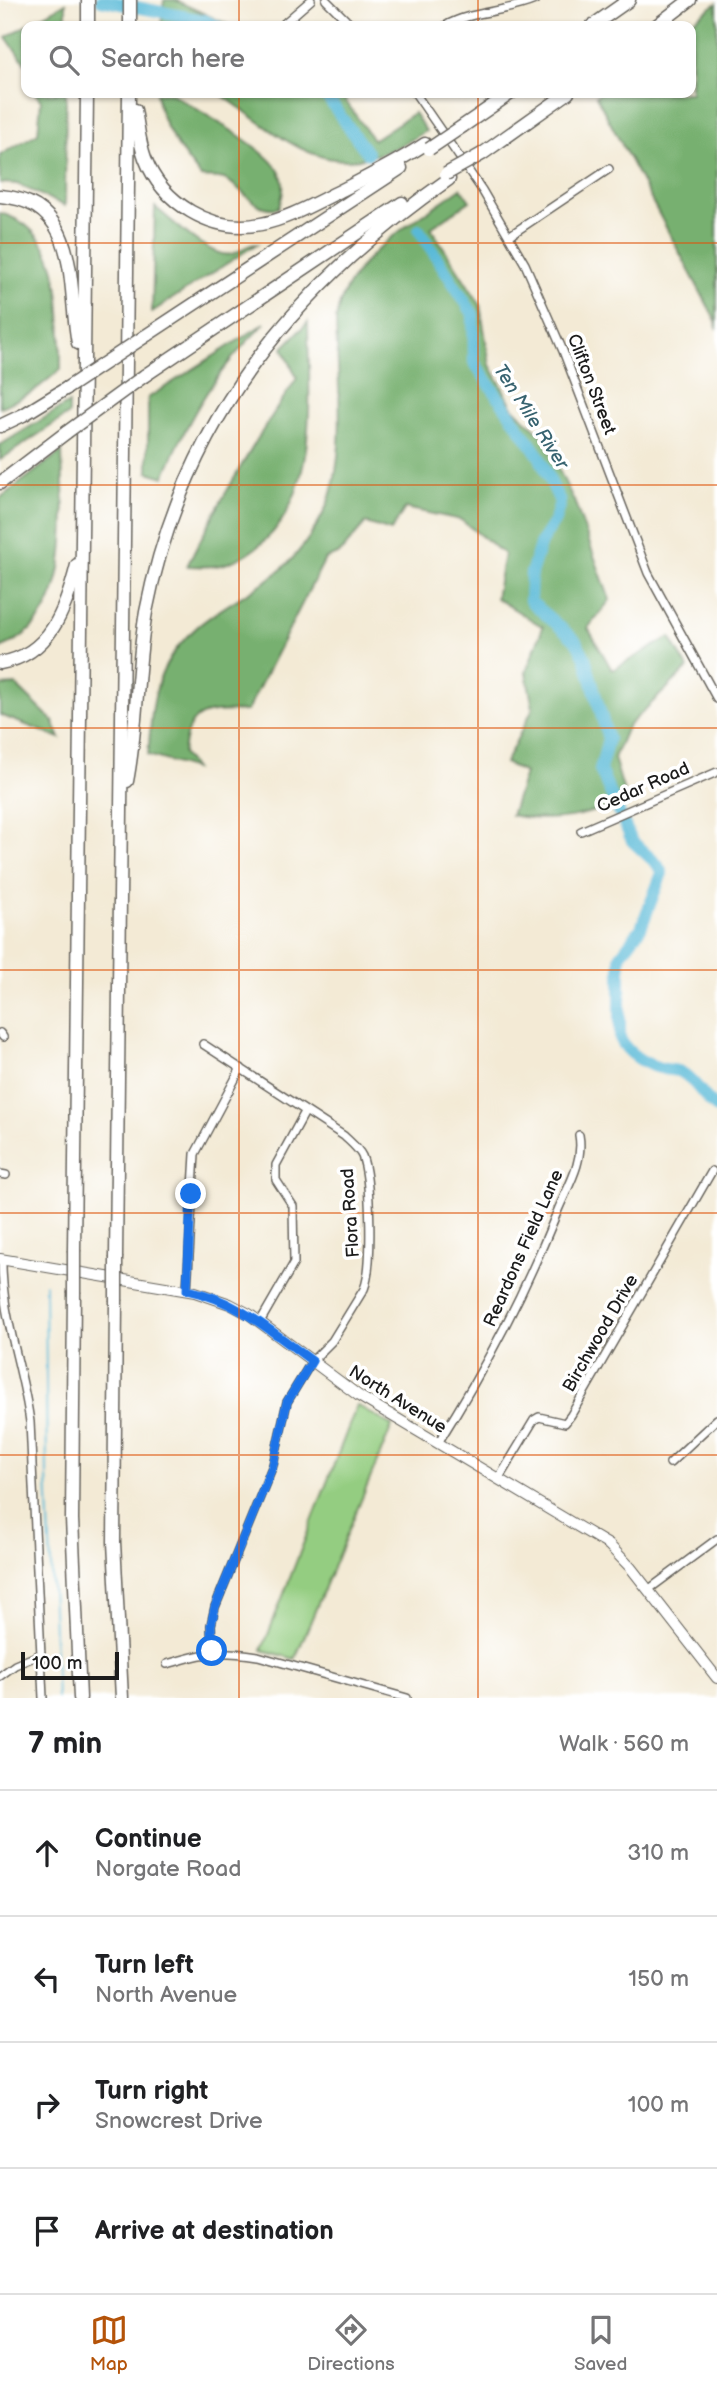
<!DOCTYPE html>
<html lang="en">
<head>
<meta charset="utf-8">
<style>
  :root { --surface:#fff; --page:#f6f6f6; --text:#202124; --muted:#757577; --line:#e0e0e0; --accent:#b45309 }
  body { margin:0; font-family:"Balsamiq Sans",sans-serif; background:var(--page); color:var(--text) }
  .scale { position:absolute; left:21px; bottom:18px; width:98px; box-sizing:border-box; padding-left:7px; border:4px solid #1c1c1c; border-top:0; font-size:19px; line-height:24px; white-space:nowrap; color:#1c1c1c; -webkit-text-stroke:5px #fff; paint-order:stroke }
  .stop { position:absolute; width:21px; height:21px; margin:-16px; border:5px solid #1a73e8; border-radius:50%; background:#fff }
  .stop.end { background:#1a73e8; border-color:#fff; box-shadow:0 2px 7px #0008 }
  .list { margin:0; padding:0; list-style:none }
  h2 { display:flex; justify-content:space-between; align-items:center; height:91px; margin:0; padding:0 28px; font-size:30px }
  h2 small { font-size:23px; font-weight:400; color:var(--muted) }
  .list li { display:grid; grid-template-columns:46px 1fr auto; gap:21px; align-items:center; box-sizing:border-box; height:126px; padding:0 28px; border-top:2px solid var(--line) }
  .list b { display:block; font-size:26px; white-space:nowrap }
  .list p { margin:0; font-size:23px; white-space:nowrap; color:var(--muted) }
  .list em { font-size:23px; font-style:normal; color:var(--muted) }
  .icon { flex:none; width:38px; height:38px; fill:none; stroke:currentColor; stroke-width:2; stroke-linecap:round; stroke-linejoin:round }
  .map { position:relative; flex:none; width:717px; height:1698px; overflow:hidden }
  .search { position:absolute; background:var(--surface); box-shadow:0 2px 5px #0004; left:21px; right:21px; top:21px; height:77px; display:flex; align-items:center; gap:18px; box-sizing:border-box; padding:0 24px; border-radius:14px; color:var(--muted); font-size:26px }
  .sheet { height:595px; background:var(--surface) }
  nav { display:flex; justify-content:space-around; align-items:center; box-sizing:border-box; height:98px; border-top:2px solid var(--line); background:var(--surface); font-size:19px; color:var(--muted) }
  nav a { display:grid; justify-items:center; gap:4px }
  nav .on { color:var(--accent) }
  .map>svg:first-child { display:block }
</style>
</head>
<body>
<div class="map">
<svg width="717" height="1698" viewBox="0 0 717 1698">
  <rect width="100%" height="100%" fill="#fff"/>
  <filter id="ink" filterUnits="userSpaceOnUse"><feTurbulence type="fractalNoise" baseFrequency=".0143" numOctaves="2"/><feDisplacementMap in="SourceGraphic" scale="14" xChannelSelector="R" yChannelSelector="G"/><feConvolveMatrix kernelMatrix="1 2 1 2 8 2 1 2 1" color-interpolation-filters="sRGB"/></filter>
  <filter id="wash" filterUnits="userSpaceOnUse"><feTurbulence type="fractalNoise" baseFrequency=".00686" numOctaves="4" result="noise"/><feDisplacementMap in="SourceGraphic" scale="28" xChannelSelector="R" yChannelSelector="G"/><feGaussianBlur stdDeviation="1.57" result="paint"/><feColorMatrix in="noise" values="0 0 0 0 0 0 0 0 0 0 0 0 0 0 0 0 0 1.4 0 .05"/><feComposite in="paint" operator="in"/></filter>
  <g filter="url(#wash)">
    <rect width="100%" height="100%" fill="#f3ead5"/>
    <!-- green -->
    <path fill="#94cd81" stroke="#58744e" stroke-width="2" d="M357 1405 392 1426 295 1659 262 1650Z"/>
    <!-- forest -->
    <g fill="#77b06f" stroke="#4a6646" stroke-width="2">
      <path d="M164 0H175L231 26H161Z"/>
      <path d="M66 3V26H26V65L6 37Z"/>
      <path d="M717 3V330L716 321 596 96 600 93H691V26H686Z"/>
      <path d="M35 93H66L65 206 17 184 0 183V155L38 133 41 101Z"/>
      <path d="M156 93H171C198 111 264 146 279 171 286 183 283 197 278 208 251 211 245 188 224 179 217 177 207 178 201 177 180 151 161 126 156 93Z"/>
      <path d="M219 93H340L373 140 414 113 426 131C331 191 298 148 219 93Z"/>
      <path d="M461 188 470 201 431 228 480 304 490 365 514 409 542 435 575 503 610 600 588 628 612 670 670 637 688 668 627 727 614 758 626 799C585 817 555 824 511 815L525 773 505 763 533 708 526 672 543 627 496 598 504 554 461 520 405 508 391 531 366 523 340 553 325 559 247 711C207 712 187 707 183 754L194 769 148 755C151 725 151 694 165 667 189 620 233 605 273 576 296 559 316 531 327 505 348 451 337 378 336 320 345 258 413 223 461 188Z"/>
      <path d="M155 207C172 220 212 260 232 254 242 251 246 244 257 244L152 312Z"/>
      <path d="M0 213C68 231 60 314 61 369L33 392 0 408Z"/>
      <path d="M308 322C309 405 324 530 225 564 214 568 199 566 187 566 220 500 255 439 297 378L283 348Z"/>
      <path d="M265 323C215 372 191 412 164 477L148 472V398Z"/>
      <path d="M69 403V414L0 460V445Z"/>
      <path d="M62 451C63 519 78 619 0 648V498Z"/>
      <path d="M16 685 53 721 60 738 0 715V686Z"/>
    </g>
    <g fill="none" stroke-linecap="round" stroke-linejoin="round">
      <!-- stream -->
      <path stroke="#58b9d7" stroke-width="2" d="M45 1284 47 1476 57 1698"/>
      <!-- river -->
      <g stroke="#58b9d7" stroke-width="12">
        <path d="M101 0 207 21 217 26"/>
        <path d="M324 93 368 154"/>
        <path d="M419 230 473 314 474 362 539 456 560 502 555 520 541 542 531 573 530 601 576 641 585 657 608 739 600 770 632 841 657 864 662 873 641 928 620 956V1038C627 1054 647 1066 665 1069 670 1070 676 1070 681 1072 696 1080 703 1098 717 1108"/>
      </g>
    </g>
  </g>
  <g filter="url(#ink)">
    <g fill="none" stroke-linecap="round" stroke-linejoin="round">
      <defs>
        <g id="minor">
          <path d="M326 0 352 26"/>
          <path d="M281 26 311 0"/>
          <path d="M445 26C473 10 505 13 535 0"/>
          <path d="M415 93 482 190 525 264 563 351 648 573 717 699"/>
          <path d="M509 236 609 169"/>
          <path d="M581 831 717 772"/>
          <path d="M0 1033 3 1037"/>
          <path d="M203 1044 344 1136C350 1142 358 1148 362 1156 371 1178 373 1268 364 1289L332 1341 312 1361 287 1402 273 1465 215 1607 211 1625 212 1651"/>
          <path d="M0 1174 6 1175"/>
          <path d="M2 1259C1 1315 23 1367 30 1422L43 1698"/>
          <path d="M187 1290 195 1154 241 1068"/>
          <path d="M260 1322 294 1263 293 1206 276 1180V1165L305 1112"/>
          <path d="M438 1443C487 1365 523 1296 558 1210 568 1186 584 1162 579 1135"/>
          <path d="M670 1463 717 1419"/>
          <path d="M499 1478 534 1420 539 1417 565 1423 571 1415 712 1171"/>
          <path d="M648 1590 717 1539"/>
          <path d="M167 1664C207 1652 217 1650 258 1656L407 1698"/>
          <path d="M0 1676 15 1665 41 1654"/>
        </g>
        <path id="secondary" d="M0 1259 195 1292 230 1304 249 1314 359 1396 609 1545 631 1568 717 1678"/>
        <g id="motorway">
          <path d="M88 26V0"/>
          <path d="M130 26V0"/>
          <path d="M592 26 629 0"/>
          <path d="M656 26 690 0"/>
          <path d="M135 110C138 126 139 142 145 158 162 203 212 234 261 224 288 219 315 203 340 191 369 176 398 162 425 144"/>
          <path d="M463 126 511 93"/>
          <path d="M482 154 568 93"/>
          <path d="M0 196C82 202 67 286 78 343"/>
          <path d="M144 337 401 168"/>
          <path d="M144 376 402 203"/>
          <path d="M0 426 23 415 67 388"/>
          <path d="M0 483 67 432"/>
          <path d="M0 663C50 655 66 609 77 565"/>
          <path d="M127 781C138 725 136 668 146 612 183 422 293 287 449 179"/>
          <path d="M74 1250 87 93"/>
          <path d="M116 1257 129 93"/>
          <path d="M74 1293 72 1519 80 1698"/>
          <path d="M116 1301 114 1542 122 1698"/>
        </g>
      </defs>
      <!-- minor casing -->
      <use href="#minor" stroke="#67645d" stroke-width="10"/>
      <!-- secondary casing -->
      <use href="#secondary" stroke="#67645d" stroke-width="12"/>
      <!-- motorway casing -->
      <use href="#motorway" stroke="#67645d" stroke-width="15"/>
      <!-- minor -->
      <use href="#minor" stroke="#fff" stroke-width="7"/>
      <!-- secondary -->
      <use href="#secondary" stroke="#fff" stroke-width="10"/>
      <!-- motorway -->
      <use href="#motorway" stroke="#fff" stroke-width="12"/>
      <defs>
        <g id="motorway-bridge">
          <path d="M429 149 463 126"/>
          <path d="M446 174 482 154"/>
          <path d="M67 388 144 337"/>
          <path d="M67 432 144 376"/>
          <path d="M74 1293V1250"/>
          <path d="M116 1301V1257"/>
        </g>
      </defs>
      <!-- motorway-bridge casing -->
      <use href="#motorway-bridge" stroke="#67645d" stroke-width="15" stroke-linecap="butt"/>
      <!-- motorway-bridge -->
      <use href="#motorway-bridge" stroke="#fff" stroke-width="12"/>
    </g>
  </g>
  <g fill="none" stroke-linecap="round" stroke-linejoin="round" filter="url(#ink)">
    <!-- route -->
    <path stroke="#1a73e8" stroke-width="9" d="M191 1194 187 1290C237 1300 272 1332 312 1361L287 1402 273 1465 215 1607 211 1625 212 1651"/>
  </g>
  <!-- grid -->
  <path fill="none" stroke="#de560d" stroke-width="2" stroke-opacity="0.55" d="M239 0V26M478 0V26M239 93V1698M478 93V1698M0 243H717M0 485H717M0 728H717M0 970H717M0 1213H717M0 1455H717"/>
  <g text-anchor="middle" stroke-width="7" stroke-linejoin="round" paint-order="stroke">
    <!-- street labels -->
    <g font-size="18" fill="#1c1c1c" stroke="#fff">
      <text transform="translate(592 384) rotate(69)" y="6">Clifton Street</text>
      <text transform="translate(643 787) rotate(-24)" y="6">Cedar Road</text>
      <text transform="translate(350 1213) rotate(-94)" y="6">Flora Road</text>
      <text transform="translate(523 1248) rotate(-66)" y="6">Reardons Field Lane</text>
      <text transform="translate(600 1333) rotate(-60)" y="6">Birchwood Drive</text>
      <text transform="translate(398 1399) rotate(32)" y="6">North Avenue</text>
    </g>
    <!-- water labels -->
    <g font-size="19" font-style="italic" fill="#376370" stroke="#fff">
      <text transform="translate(532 416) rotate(57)" y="7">Ten Mile River</text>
    </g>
  </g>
</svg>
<div class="scale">100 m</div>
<div class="stop" style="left:212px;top:1651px"></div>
<div class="stop end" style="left:191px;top:1194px"></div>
<div class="search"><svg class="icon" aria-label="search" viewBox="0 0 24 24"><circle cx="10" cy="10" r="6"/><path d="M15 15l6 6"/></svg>Search here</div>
</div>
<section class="sheet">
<h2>7 min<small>Walk · 560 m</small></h2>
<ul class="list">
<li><svg class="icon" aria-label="ahead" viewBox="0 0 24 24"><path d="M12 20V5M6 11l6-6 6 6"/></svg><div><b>Continue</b><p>Norgate Road</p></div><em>310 m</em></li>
<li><svg class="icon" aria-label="left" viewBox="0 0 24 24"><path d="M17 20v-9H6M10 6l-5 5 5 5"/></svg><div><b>Turn left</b><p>North Avenue</p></div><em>150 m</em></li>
<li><svg class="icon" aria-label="right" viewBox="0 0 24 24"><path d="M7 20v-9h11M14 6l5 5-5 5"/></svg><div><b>Turn right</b><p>Snowcrest Drive</p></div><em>100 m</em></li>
<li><svg class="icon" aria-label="arrive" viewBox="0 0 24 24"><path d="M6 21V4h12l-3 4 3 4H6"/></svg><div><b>Arrive at destination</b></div></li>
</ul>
</section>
<nav>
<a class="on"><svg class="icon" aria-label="map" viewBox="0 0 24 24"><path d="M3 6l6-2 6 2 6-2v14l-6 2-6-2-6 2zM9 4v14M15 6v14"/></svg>Map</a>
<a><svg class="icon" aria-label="directions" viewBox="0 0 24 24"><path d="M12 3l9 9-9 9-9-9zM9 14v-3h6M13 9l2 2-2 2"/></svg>Directions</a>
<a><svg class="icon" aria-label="saved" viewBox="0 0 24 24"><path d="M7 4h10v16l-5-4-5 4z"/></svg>Saved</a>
</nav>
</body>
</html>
